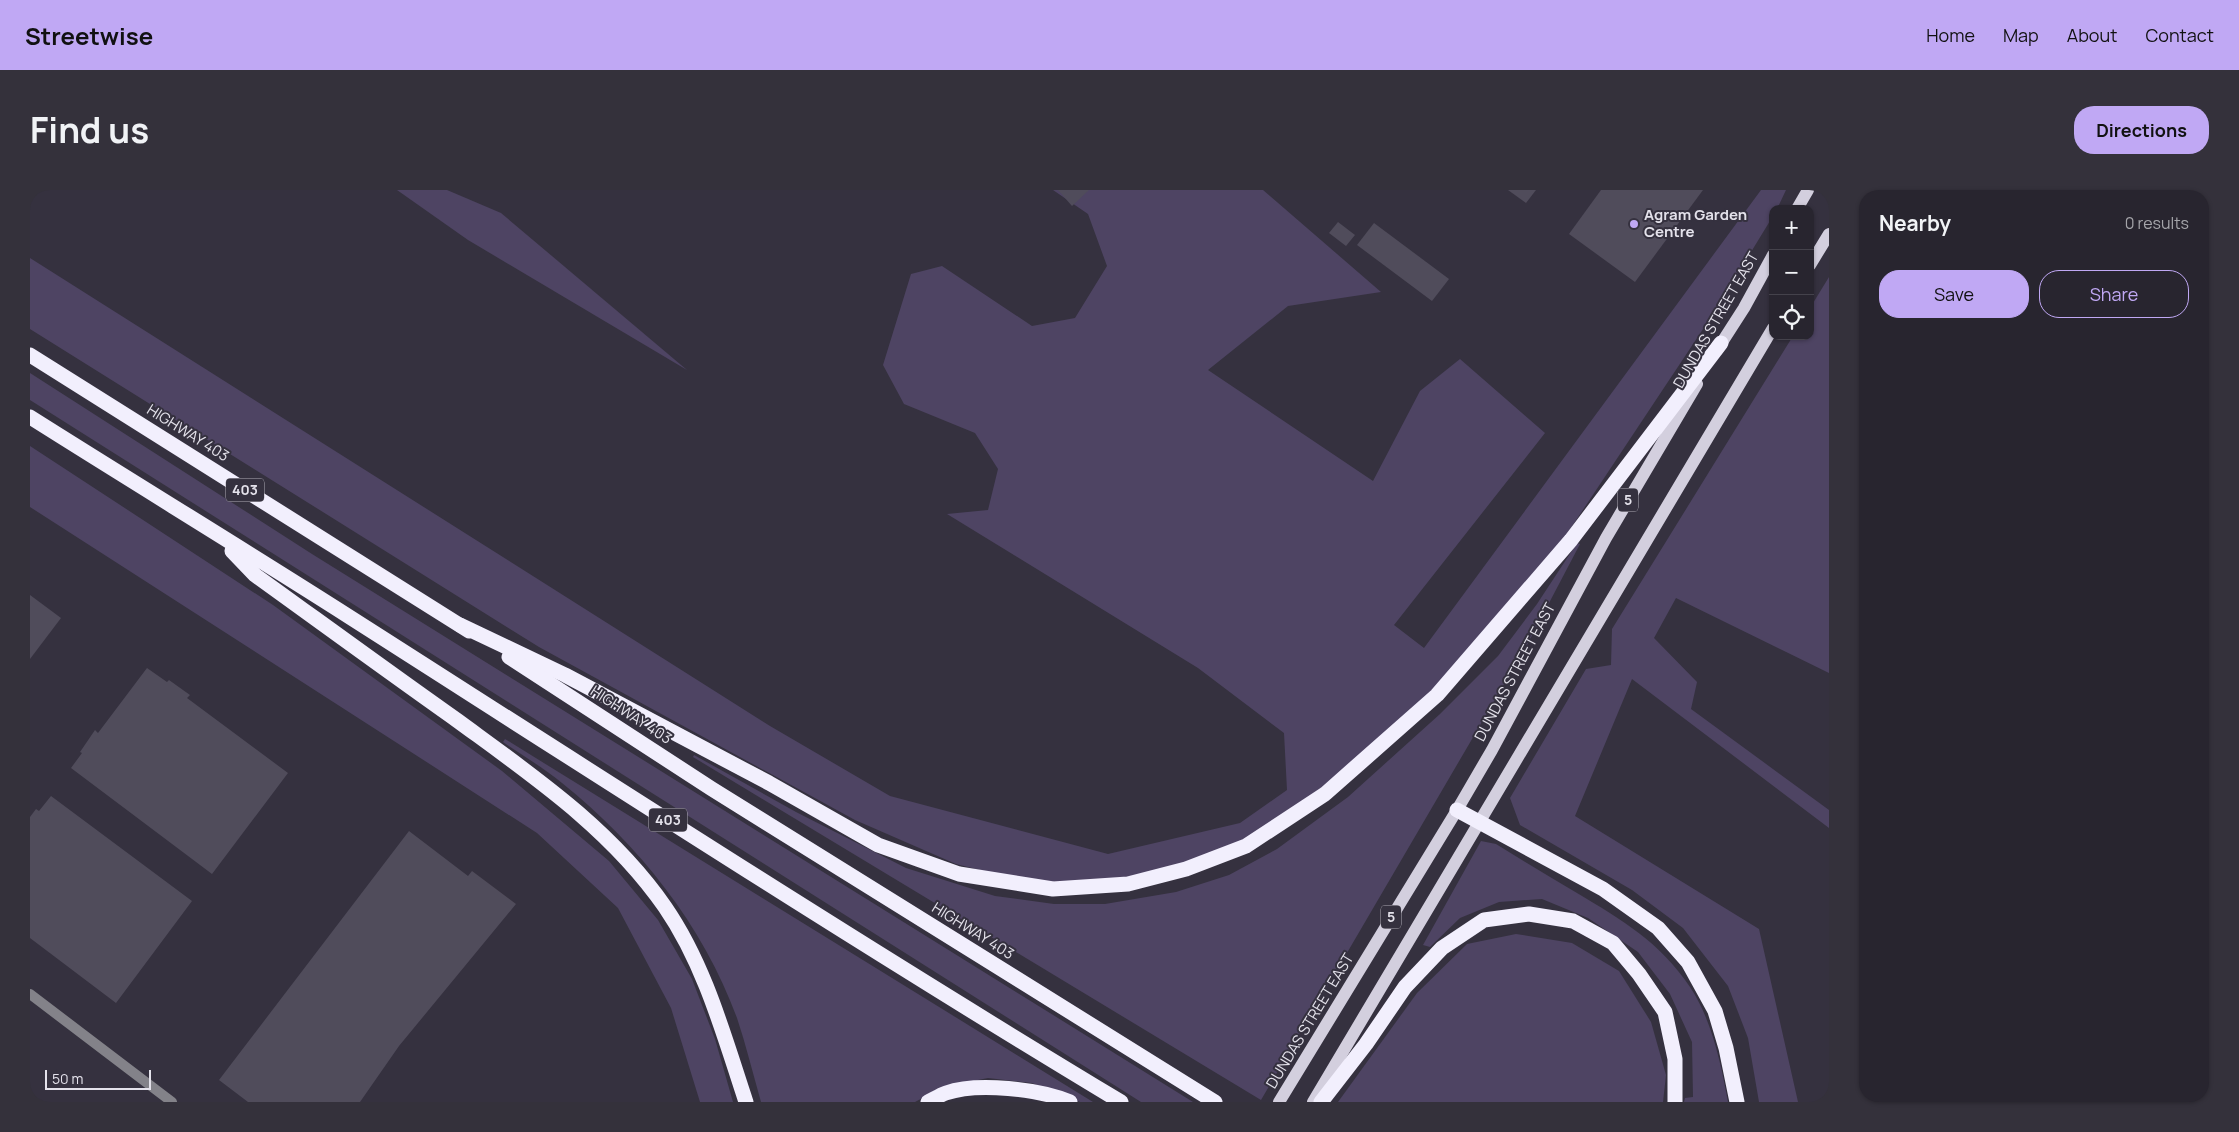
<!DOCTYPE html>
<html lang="en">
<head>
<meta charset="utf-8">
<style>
  :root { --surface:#28252f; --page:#34313b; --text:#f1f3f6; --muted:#a5a5aa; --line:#44424b; --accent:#c0a8f4 }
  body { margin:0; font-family:Manrope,sans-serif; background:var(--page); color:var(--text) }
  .controls { position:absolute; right:15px; top:15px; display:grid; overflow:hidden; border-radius:10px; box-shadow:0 1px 4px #0004 }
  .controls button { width:45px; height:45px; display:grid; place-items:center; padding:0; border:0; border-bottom:1px solid var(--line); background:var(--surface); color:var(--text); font:25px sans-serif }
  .scale { position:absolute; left:15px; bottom:12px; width:106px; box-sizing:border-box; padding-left:5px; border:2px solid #e4e2eb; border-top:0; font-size:14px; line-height:18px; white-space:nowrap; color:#e4e2eb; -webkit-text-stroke:4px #35313f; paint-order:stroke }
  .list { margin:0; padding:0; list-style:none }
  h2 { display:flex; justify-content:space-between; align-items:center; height:65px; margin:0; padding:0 20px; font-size:21px }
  h2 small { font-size:16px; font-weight:400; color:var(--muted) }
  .actions { display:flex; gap:10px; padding:15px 20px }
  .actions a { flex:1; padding:11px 0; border:1px solid var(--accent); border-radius:20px; text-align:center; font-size:18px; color:var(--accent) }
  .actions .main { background:var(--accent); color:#111 }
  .icon { flex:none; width:28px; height:28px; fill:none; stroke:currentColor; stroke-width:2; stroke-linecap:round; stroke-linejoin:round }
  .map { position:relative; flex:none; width:1799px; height:912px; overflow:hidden; border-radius:20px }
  header { display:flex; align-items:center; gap:30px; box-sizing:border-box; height:70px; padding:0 25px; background:var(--accent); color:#111 }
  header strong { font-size:24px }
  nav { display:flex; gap:28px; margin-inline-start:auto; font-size:18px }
  .intro { display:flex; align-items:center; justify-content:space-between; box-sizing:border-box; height:120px; padding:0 30px }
  h1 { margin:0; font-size:35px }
  .button { padding:12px 22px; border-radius:20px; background:var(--accent); color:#111; font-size:18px; font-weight:700 }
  main { display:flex; gap:30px; padding:0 30px }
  aside { flex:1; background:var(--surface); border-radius:20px; box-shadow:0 1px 4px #0004 }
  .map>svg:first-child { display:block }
</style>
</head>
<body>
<header>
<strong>Streetwise</strong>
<nav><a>Home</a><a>Map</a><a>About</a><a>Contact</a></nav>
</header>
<div class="intro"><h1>Find us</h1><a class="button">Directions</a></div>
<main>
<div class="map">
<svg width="1799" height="912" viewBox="0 0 1799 912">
  <rect width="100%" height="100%" fill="#35313f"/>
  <!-- green -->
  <g fill="#4e4463">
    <path d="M367 0H417L471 23 657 180 438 50Z"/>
    <path d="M1023 0H1233L1351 102 1258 116 1178 180 1343 291 1390 201 1430 169 1515 243 1364 435 1394 458 1731 0H1756L1748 17 1743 19V26L1685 121 1509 386 1456 451 1325 575 1200 663 1142 683 1009 695 926 674 825 630 509 457 0 139V68L740 536 860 606 1078 664 1210 633 1257 600 1254 543 1168 478 917 324 958 320 968 279 945 243 874 214 853 175 881 84 912 76 1002 136 1045 128 1077 76 1058 24Z"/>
    <path d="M1799 87V483L1646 408 1624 448 1667 492 1661 519 1799 620V638L1602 489 1545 626 1729 739 1768 912H1729L1718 848 1698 796 1653 738 1602 700 1490 635 1480 608 1556 479 1581 475 1582 439 1763 146H1780V118Z"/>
    <path d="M0 183 282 364 1163 912H1111L0 210Z"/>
    <path d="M0 256 243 415 472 581 579 671 628 730 662 789 685 849 703 912H670L641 818 588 718 507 643 0 317Z"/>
    <path d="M1547 353 1550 354 1497 455 1231 910 663 567 664 565 766 622 876 678 965 706 1024 714H1075L1146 702 1199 685 1247 659 1318 607 1410 524 1468 466 1507 414Z"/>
    <path d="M475 549 1063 912H1050L1002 893 958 888 913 897 885 912H731C723 884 716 855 707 828 673 735 609 655 532 593 514 578 493 566 473 552Z"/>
    <path d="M1451 651 1466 654C1493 671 1520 687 1547 703 1592 730 1630 752 1660 797 1682 830 1691 874 1698 912H1654L1655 908 1663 907 1662 852 1640 804 1608 762 1558 728 1512 709 1469 712 1430 728 1400 757 1393 755Z"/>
    <path d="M1486 744 1542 753 1589 781 1621 832 1636 885 1633 912H1308L1387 803 1437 754Z"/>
  </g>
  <!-- building -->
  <g fill="#504c5b">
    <path d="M1028 0H1059L1042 16Z"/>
    <path d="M1478 0H1506L1496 13Z"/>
    <path d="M1571 0H1673L1605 92 1539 44Z"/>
    <path d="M1308 32 1325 45 1316 56 1299 43Z"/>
    <path d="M1344 33 1419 89 1402 111 1327 55Z"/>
    <path d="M0 405 31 428 0 469Z"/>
    <path d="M117 478 137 492 139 490 160 505 157 508 258 583 182 684 41 578 52 563 50 562 65 540 68 543Z"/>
    <path d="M21 606 162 711 86 813 0 748V627L6 619 9 621Z"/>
    <path d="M379 641 438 686 442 681 486 714 369 856 330 912H218L189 890Z"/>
  </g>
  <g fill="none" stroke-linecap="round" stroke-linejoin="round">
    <!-- tertiary -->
    <path stroke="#838289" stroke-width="10" d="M0 804 142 912"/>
    <!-- primary -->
    <g stroke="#d3cfde" stroke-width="12">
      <path d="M1767 19 1778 0"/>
      <path d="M1780 75 1799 44"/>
      <path d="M1687 160 1714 118 1743 65"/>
      <path d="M1249 912 1427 620 1462 560 1576 348 1667 194"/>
      <path d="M1283 912 1743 138"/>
    </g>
    <!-- motorway -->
    <g stroke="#f2effd" stroke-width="15">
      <path d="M0 165 439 441"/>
      <path d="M0 227C106 294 213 359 318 426 575 590 830 755 1091 912"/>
      <path d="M202 361 225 385C293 434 360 483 428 531 503 586 581 639 635 717 675 775 694 846 716 912"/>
      <path d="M430 435 535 485 739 593 848 655 929 684 1023 699 1098 694 1156 679 1216 656 1295 604 1407 505 1541 350 1691 153"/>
      <path d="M479 467 682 599 1185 912"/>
      <path d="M1427 620 1573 699 1628 738 1658 772 1685 821 1696 858 1707 912"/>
      <path d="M898 912C904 909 910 905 916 903 947 892 1010 899 1040 912"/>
      <path d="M1291 912 1336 854 1375 797 1412 758 1454 730 1499 724 1543 731 1583 753 1609 784 1635 822 1645 869V912"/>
    </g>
  </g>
  <!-- markers -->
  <circle fill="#c0a8f4" stroke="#35313f" stroke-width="2" cx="1604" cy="34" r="5"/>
  <g text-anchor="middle" stroke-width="4" stroke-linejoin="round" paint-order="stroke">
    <!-- shield labels -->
    <g fill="#35313f" stroke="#b0adb7" stroke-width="1">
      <rect x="196" y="288.5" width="38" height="23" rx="4"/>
      <rect x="1588" y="298.5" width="20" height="23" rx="4"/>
      <rect x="619" y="618.5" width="38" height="23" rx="4"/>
      <rect x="1351" y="715.5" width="20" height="23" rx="4"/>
    </g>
    <g font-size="14" font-weight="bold" fill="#e4e2eb">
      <text x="215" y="305">403</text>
      <text x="1598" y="315">5</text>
      <text x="638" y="635">403</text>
      <text x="1361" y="732">5</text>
    </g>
    <!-- poi labels -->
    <g font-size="15" font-weight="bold" fill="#e4e2eb" stroke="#35313f" text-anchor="start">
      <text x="1614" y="30">Agram Garden<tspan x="1614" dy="17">Centre</tspan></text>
    </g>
    <!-- street labels -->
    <g font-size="15" fill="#e4e2eb" stroke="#35313f">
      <text transform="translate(1686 130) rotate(-60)" y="5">DUNDAS STREET EAST</text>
      <text transform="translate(158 243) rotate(32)" y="5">HIGHWAY 403</text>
      <text transform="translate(1485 482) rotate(-62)" y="5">DUNDAS STREET EAST</text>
      <text transform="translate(601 525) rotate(33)" y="5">HIGHWAY 403</text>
      <text transform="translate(943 741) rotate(32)" y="5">HIGHWAY 403</text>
      <text transform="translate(1280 831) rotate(-59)" y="5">DUNDAS STREET EAST</text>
    </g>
  </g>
</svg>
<div class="controls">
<button>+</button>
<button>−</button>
<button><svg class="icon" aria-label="locate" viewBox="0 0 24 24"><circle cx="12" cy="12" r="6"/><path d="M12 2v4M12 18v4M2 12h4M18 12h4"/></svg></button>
</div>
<div class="scale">50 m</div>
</div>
<aside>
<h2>Nearby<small>0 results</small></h2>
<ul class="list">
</ul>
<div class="actions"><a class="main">Save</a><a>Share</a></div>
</aside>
</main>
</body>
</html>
